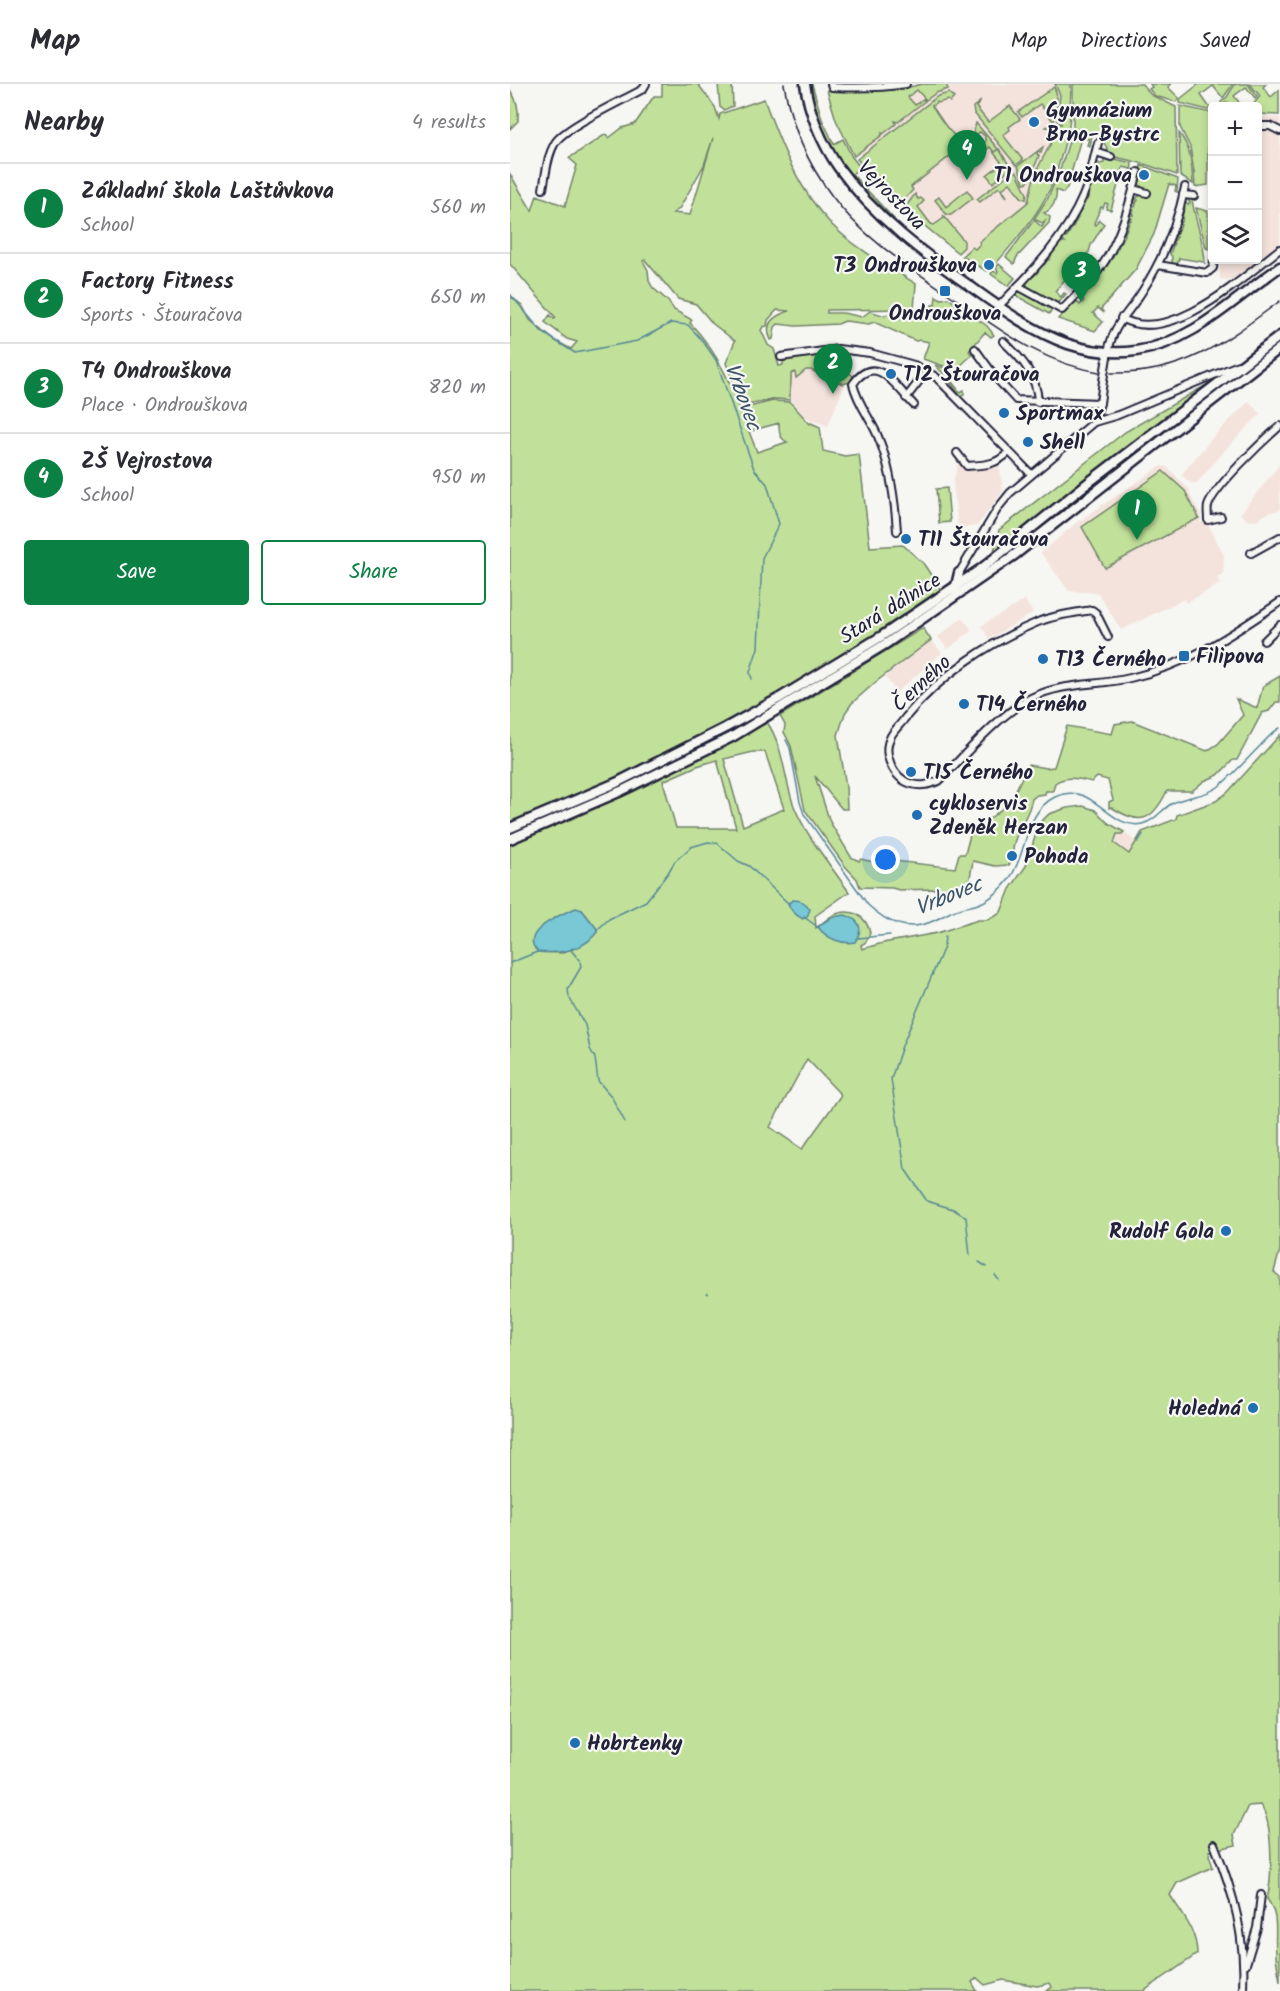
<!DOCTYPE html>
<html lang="en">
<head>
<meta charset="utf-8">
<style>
  :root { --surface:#fff; --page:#f2f2f3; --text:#2b2b33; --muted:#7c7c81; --line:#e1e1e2; --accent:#0b8043 }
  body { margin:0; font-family:Kalam,sans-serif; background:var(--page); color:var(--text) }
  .controls { position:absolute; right:18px; top:18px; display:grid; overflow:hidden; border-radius:6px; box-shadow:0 3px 9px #0003 }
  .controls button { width:54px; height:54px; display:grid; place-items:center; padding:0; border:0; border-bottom:2px solid var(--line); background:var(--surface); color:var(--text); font:30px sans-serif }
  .you { position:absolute; left:376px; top:776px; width:21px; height:21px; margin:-15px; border:4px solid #fff; border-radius:50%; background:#1a73e8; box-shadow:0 0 0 9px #1a73e833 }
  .badge { display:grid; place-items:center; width:39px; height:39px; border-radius:50%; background:var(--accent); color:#fff; font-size:20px; font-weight:700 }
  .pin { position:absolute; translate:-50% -50px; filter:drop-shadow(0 2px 3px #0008) }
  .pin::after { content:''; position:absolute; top:32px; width:21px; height:18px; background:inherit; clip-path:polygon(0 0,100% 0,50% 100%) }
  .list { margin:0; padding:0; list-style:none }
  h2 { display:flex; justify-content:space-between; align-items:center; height:78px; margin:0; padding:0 24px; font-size:26px }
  h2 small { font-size:20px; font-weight:400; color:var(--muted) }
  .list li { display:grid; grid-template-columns:39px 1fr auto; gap:18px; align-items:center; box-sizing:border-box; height:90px; padding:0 24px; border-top:2px solid var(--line) }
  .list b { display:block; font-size:22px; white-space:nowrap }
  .list p { margin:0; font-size:20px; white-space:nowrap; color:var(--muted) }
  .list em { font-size:20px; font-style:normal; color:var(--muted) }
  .actions { display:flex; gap:12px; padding:18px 24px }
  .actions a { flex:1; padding:14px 0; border:2px solid var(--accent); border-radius:6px; text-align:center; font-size:21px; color:var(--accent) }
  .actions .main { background:var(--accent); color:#fff }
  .icon { flex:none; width:33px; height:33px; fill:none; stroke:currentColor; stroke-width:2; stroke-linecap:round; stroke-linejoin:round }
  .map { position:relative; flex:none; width:770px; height:1907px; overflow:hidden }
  header { display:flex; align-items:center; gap:36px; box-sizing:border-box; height:84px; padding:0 30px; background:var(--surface); border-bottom:2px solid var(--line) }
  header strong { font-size:28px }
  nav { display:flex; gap:33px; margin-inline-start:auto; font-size:21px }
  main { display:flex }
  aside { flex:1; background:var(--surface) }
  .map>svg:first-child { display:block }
</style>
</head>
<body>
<header>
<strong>Map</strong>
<nav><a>Map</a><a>Directions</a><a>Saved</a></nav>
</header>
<main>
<aside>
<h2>Nearby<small>4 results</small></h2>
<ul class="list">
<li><span class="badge">1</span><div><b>Základní škola Laštůvkova</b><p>School</p></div><em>560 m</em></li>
<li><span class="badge">2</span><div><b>Factory Fitness</b><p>Sports · Štouračova</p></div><em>650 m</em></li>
<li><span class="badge">3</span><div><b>T4 Ondrouškova</b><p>Place · Ondrouškova</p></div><em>820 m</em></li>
<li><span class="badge">4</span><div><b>ZŠ Vejrostova</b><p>School</p></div><em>950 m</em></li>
</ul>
<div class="actions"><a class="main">Save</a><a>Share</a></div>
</aside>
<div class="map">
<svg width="770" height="1907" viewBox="0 0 770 1907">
  <rect width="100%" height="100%" fill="#f6f6f2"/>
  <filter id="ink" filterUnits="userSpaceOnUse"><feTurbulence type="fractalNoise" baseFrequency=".0167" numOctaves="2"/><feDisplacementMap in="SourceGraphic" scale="12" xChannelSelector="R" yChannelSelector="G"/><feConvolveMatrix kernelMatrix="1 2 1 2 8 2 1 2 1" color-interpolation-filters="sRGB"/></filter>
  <g filter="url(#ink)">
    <!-- built -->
    <g fill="#f4e3dc">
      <path d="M413 0H551L555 6 552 40 530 113 461 175 396 122 353 76 340 54 392 5Z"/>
      <path d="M748 32 770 34V162L724 196 710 195V179H698V134H702V92L698 91V54H701L702 47V176H748Z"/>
      <path d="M272 282 339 289 318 342 295 333 280 316Z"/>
      <path d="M739 317 750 330 716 365 686 400 684 398 682 400 671 391 702 354Z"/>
      <path d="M481 376 489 381 493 407 467 442 448 444 443 399 448 380 477 378Z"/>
      <path d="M770 380V426L761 428 746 436 739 437 730 430Z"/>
      <path d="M651 382 657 383 680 406 679 409 691 431 690 438 699 442 714 471 713 490 707 494 710 500 681 516 676 519 674 515 611 546 588 509 559 507 531 469 566 439Z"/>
      <path d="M515 516 523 529 479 555 471 542Z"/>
      <path d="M452 534 462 546 438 565 428 553Z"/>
      <path d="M421 556 432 569 387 608 375 593Z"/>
      <path d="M614 748 626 758 619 771 603 759 606 756 607 750H612Z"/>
    </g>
    <!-- green -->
    <g fill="#c1e19a" stroke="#72826a" stroke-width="1.5" fill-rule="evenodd">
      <path d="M152 0H188L205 23 209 35 210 30 254 15C270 59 288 106 322 141 346 165 378 182 406 200L404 225 317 226V229H333L352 233 360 227 375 232 377 230 392 235 396 232 398 234 404 227 405 230 412 231V224L423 232 422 221H425L426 212 431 215 438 214 477 242 484 251 481 253 475 248 459 267 462 271 438 293 450 308 454 306V310L450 312 435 291 425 281 434 284V282L413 275 419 258 410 256 406 257 364 238 359 240 335 237 328 240 286 242 268 240 265 243 263 255 261 256C253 239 264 232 279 227L267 226 258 236 257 242 253 243 251 246 258 261 264 265 269 282 273 281V278L281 274 282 275 313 271 332 282 344 293 340 298 333 300 301 286H296L286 294 285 288 281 290C282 299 279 307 280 316L266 315 233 322 216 279 225 257 203 240 186 220 168 215 135 176 133 177 138 186 139 197 143 204 158 217 164 226 182 236 180 239C216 276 228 321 247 368L277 358C269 354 269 347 269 339L240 347 235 324 263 317 280 318 300 340 301 339 310 343 313 367 335 372 349 370 360 463 393 461 413 479 431 506C371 548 308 590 243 626 164 669 82 705 0 740V215L1 213 12 221 20 236 44 256 61 265 67 258 57 255 35 238 40 231 44 235 46 234 0 180V90L22 127 27 111 55 122 67 81 59 74 96 50 99 54 112 44 125 40 144 12H152ZM203 54 180 131 163 129 169 125 194 81Z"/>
      <path d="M208 0H222L223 22 214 26 210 23Z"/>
      <path d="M299 0H302L312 35 324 60 333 55 342 73 350 83 342 90 384 135 381 136C341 95 310 58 299 0Z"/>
      <path d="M412 0H436L438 5 426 9 416 16 407 6 398 13 405 21 413 15 415 17 388 38 385 37 386 40 373 50 372 49V51L344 72 326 36 317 6H380L381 4 391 5Z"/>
      <path d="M545 0H561L560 33 558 49H551L550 53 556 55C551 72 547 90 540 105 526 134 504 158 484 182L479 178 476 181 480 186 476 187 452 172 462 163 465 165 470 160 469 158 518 118 525 89 540 61 547 40H552L547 38 550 11Z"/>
      <path d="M563 0H632L641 11 666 23 667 91 631 79 601 72 590 51 563 45Z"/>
      <path d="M640 0H661L658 3 669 14 666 18 645 12 639 5 642 3Z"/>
      <path d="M689 0H723L713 14 703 2 691 11 700 24 698 26 670 19V15Z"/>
      <path d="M725 0H738L747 12 745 14 736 3 724 12 732 22H715L719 20 717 18 711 22V18L717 13Z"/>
      <path d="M740 0H756L753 3 761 13 769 6V31L748 30V22H742L750 12Z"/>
      <path d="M544 3C550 13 546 34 542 44L536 43 543 37 530 20 512 33 508 28Z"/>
      <path d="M0 6C7 15 9 26 8 37L0 45Z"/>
      <path d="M439 9 444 14 440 18 438 16 428 19 427 18 422 22C430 33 440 53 455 57L454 61 401 103 403 106 389 121 347 75 428 12Z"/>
      <path d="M471 17 466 23 478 38 500 22 510 35 499 43 500 46 493 51 513 76 506 81 464 29 463 23Z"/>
      <path d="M670 22 702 29 701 54H698V101L685 103 684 89 686 90 684 88 680 63 670 43Z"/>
      <path d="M466 39 488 65 484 68 480 63 459 79 452 71 465 60 471 61 475 58V52L470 48 464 52 461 58Z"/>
      <path d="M562 48 582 51 580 62 577 61 579 55 571 54 557 104 553 109 546 106C548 115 542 126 534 129L540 133 539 139 507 173 504 180 496 173 524 136 532 143 535 137 532 139 524 135 538 114 547 93 556 97 558 91H556L554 95 548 92Z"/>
      <path d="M669 49C681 63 682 81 683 100L670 92Z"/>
      <path d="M533 63 531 69 528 67 527 70 529 72 518 98 514 99 508 82Z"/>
      <path d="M489 65 501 84 483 99 477 91 492 79 484 69Z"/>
      <path d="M594 75 603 77 605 75 622 79 621 91 619 90 621 85 613 83 601 126 596 125 598 120 595 119 593 124 591 123 584 139 586 141 589 136 594 140 581 161 579 168 545 207 551 213 554 209 556 210 547 221 518 205 516 197 522 189 524 192 528 188 526 185 532 179 534 181 536 178V174L539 176 540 174 538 172 550 155 552 158H555L551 155 553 152 556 154 564 141 561 139H565L567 136 564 134H568L567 130 573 115 577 116 580 108 577 106 581 104 579 103 582 90H586L587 86 584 85 585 83 587 85 588 82H585V80L587 78 590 80 594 79Z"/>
      <path d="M631 81 668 95 667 108 665 107 666 102 659 100 644 150 626 185 591 225 594 229 588 224 583 229 593 238 585 247 548 235 565 216 570 221 574 217 568 212 571 209 574 211 576 209 573 207H577L579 205 578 201 581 203 592 189 589 187 595 186 592 183 594 180 597 182 603 172 601 170 602 168 605 169 606 168 603 166 608 164 605 162H609L610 159H608V155L612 157 615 151 612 148 615 149 620 137 617 135 618 133 621 136 622 134 618 132 623 131 620 128 623 129 624 126 621 125 622 122 625 123 626 120 623 119 624 117 626 119 628 116H624L636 107 629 100 628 92 636 94 637 89 630 87Z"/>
      <path d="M503 87 507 88 517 110 516 115 512 114 500 99 492 105 497 113 489 103 470 118 467 115Z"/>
      <path d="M457 106 463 114 441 131H437L425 116 429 113 436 123Z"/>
      <path d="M405 110 408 115 411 114 414 117 408 123 421 140 424 141 434 134 433 131 454 157V163L448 169 394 125Z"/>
      <path d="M682 114C684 136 695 158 695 180L694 178 669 174 667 182H662V173L660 170 664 159 661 157 665 156 667 153 663 152 668 149 665 147 666 145 669 146 671 141 668 140 669 137 672 138 673 128 675 125 673 123 675 118 678 121 680 119 678 116Z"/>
      <path d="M686 124 698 127V165L696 164Z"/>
      <path d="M489 180 505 194 498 202 481 190 483 187 487 189 488 187 486 184Z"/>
      <path d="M513 207 543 224 539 230 503 210Z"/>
      <path d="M698 300 484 467 489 446 615 348Z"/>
      <path d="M653 387 675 407 689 434 595 484 572 443Z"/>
      <path d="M437 404 440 438 429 439 426 405Z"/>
      <path d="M436 513 403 538 258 628 180 671 178 668 290 606Z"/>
      <path d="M413 544 421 556 367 597 342 619 335 629 328 651 336 703 337 725H332L305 692 320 738 341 773 349 777 351 775 376 781V776L445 784 449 770H455L460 751 500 718 518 681 536 684 544 683 557 642 602 650 605 640 622 637 697 667 708 660 733 631 726 615 747 624 753 602 770 592V618H766L759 627 752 629 727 676H723L708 691 694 697 682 707H657C642 738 630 742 601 723L599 724V718L603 716 598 696 587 693 582 698C569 695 557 691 545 699L543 707H536L535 710 527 711 522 715C519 734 498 756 504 774L499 781 485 782 463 777 458 804 447 802 444 807 424 805 389 806 382 804 350 803 347 795 335 782 295 726 281 662 274 648 275 641 270 632Z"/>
      <path d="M257 638C274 663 274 695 284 722 296 752 321 782 339 808L305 832 306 844C312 840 318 833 326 830 343 824 357 833 360 849L356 858 351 861 352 865 373 859 427 849 468 836H477L487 831 491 828 500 805 516 782 529 740 539 730 557 724 573 722 585 726 598 739 614 748 612 750H607L604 759 619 770 632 748 666 735 667 731 706 717 718 708 770 651V1166L764 1188 770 1193V1898C769 1889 766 1879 766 1869 764 1848 770 1832 757 1815 762 1795 764 1737 750 1721L738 1722 724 1751 726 1761 700 1767 699 1771 703 1783 667 1799 660 1811C672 1830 687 1847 687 1870L634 1907H537L542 1903 540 1899 527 1902 493 1896 475 1901 467 1894 462 1898 467 1907H0V761L123 708ZM243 668H255L274 725 233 742 214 675ZM207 676 226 744H166L153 697 187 682ZM72 826 87 845V848L53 869 28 868ZM297 975 331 1011 292 1065 260 1043Z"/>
    </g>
    <!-- water -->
    <g fill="#79c8d5" stroke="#568697" stroke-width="1.5">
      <path d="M283 816C291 816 295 818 300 825L297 833 293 835C287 832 280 826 278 819Z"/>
      <path d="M66 824 72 826 87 845V848C73 867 50 870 28 868 7 849 51 830 66 824Z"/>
      <path d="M335 831C350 836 354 844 345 858 332 861 316 854 308 843 317 835 324 832 335 831Z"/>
    </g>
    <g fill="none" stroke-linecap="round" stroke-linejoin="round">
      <!-- stream -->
      <g stroke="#568697" stroke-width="1.5">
        <path d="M0 210 32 248 65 269 127 257 161 239 178 241 192 256 206 276 244 385 257 400 269 440 252 474 248 564 240 588 242 595"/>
        <path d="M276 656 280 664 290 718 294 730 358 821C376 838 397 849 423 837 430 834 436 830 443 827 450 824 458 823 465 821 479 817 491 806 500 794 518 768 514 728 545 713 583 695 599 747 632 740 645 737 650 727 661 720 675 712 695 713 708 703 723 691 736 676 750 662 756 656 762 648 770 644"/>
        <path d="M628 758 633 750"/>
        <path d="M294 833 309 844"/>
        <path d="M87 846 99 835 136 817 158 789 165 777 181 763 198 758 207 759 228 777 239 782 279 820"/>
        <path d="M435 852 434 863 392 962 381 995 395 1085 417 1117 443 1125 456 1133 460 1172"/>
        <path d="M348 854 380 851"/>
        <path d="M0 879 27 868"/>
        <path d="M59 913 58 905 71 883 70 877 61 866 62 864"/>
        <path d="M60 915 75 941 80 965 85 974 88 997 101 1012 115 1038"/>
        <path d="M469 1178 477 1183"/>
        <path d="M485 1191 489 1196"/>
        <path d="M197 1209 198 1210"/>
      </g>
      <defs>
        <g id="street">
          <path d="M321 0 322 3C346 4 371 4 396 0"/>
          <path d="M748 42H760L770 47"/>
          <path d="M586 68 601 73"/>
          <path d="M33 105C36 90 37 72 45 59 54 43 114 16 133 5L136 0"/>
          <path d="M623 105 637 109"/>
          <path d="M673 111 684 112"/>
          <path d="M648 181 697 189 703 184 704 176"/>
          <path d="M508 202 552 226C568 209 586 193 598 172 613 146 620 117 628 88"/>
          <path d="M489 222C520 190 555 155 573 112 580 96 583 76 588 59"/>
          <path d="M611 234C660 263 733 193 770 165"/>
          <path d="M493 257C511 274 527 291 528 318"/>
          <path d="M465 265 486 294 506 316 590 319"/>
          <path d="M271 273 328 265 360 269 404 281 426 293 521 390"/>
          <path d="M596 279C602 238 614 237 633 206 654 173 667 141 675 103"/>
          <path d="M396 314 417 287"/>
          <path d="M584 338 608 331 728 281"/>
          <path d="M447 369 457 382C475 381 486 381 499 368"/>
          <path d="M711 433 698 436C698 431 697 426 698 422 704 403 754 356 770 342"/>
          <path d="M387 447C385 416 381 385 369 355 362 336 348 321 343 300 366 267 385 302 404 321"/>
          <path d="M741 469 770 453"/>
          <path d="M449 489 488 424 500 409 584 338 590 319 593 297"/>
          <path d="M598 553 586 529 582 526C564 529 545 531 528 538 478 559 429 592 395 634 391 640 384 646 381 652 371 670 384 695 402 700 412 703 420 700 429 697 457 669 487 632 521 614 552 598 587 602 620 594 680 580 720 552 770 518"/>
          <path d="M754 557 770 541"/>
          <path d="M704 1760C724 1809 736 1854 733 1907"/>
          <path d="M736 1880 747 1844 751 1811"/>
        </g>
        <g id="secondary">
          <path d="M295 0C299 29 312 60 329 84 364 133 415 171 464 205 493 226 524 248 558 260 579 267 603 270 626 267 682 259 725 214 770 183"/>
          <path d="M445 506 449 489"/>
          <path d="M0 744 106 699 215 644 268 615 372 552 471 485 574 402 770 252"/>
          <path d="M0 755 111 707 222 653 377 559 503 472 770 264"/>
        </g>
      </defs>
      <!-- street casing -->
      <use href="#street" stroke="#22223b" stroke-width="10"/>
      <!-- secondary casing -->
      <use href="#secondary" stroke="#22223b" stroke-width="13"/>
      <!-- street -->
      <use href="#street" stroke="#f6f6f2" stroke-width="6"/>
      <!-- secondary -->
      <use href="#secondary" stroke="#f6f6f2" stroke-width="8"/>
      <!-- tram -->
      <g stroke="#22223b" stroke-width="1.5">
        <path d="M274 0C281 41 297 79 322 112 352 153 396 181 437 209 485 242 530 279 589 288"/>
        <path d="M601 289C673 291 715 258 770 217"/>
      </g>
      <defs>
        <path id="street-bridge" d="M593 297 596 279"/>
      </defs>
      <!-- street-bridge casing -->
      <use href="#street-bridge" stroke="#22223b" stroke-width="10" stroke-linecap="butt"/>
      <!-- street-bridge -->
      <use href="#street-bridge" stroke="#f6f6f2" stroke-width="6"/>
    </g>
  </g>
  <!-- markers -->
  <g fill="#1f6fb2" stroke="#f6f6f2" stroke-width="2">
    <circle cx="524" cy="38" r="6"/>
    <circle cx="634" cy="91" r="6"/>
    <circle cx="479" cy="181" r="6"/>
    <rect x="429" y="201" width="12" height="12" rx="3"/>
    <circle cx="381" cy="290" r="6"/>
    <circle cx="494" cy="329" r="6"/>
    <circle cx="518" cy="358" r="6"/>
    <circle cx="396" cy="455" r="6"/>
    <rect x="668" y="566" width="12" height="12" rx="3"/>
    <circle cx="533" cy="575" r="6"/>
    <circle cx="454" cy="620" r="6"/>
    <circle cx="401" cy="688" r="6"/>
    <circle cx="407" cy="731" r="6"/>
    <circle cx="502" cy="772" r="6"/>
    <circle cx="716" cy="1147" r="6"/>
    <circle cx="743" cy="1324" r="6"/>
    <circle cx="65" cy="1659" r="6"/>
  </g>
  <g text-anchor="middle" stroke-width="4.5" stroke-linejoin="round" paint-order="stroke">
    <!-- poi labels -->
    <g font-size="21" font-weight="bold" fill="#22223b" stroke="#f6f6f2" text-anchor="start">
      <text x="536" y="33">Gymnázium<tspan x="536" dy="24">Brno-Bystrc</tspan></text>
      <text x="622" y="98" text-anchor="end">T1 Ondrouškova</text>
      <text x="467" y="188" text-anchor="end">T3 Ondrouškova</text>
      <text x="435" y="236" text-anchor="middle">Ondrouškova</text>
      <text x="393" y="297">T12 Štouračova</text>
      <text x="506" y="336">Sportmax</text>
      <text x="530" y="365">Shell</text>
      <text x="408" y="462">T11 Štouračova</text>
      <text x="686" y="579">Filipova</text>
      <text x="545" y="582">T13 Černého</text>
      <text x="466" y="627">T14 Černého</text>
      <text x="413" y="695">T15 Černého</text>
      <text x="419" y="726">cykloservis<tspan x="419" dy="24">Zdeněk Herzan</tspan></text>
      <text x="514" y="779">Pohoda</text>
      <text x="704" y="1154" text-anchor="end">Rudolf Gola</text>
      <text x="731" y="1331" text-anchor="end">Holedná</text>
      <text x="77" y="1666">Hobrtenky</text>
    </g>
    <!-- street labels -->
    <g font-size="21" fill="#22223b" stroke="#f6f6f2">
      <text transform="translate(382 111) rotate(46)" y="7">Vejrostova</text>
      <text transform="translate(380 524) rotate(-32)" y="7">Stará dálnice</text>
      <text transform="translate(411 599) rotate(-43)" y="7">Černého</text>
    </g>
    <!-- water labels -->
    <g font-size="22" font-style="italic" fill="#3c5469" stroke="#f6f6f2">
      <text transform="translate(234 312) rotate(70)" y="8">Vrbovec</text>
      <text transform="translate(438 811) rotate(-22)" y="8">Vrbovec</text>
    </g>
  </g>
</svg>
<div class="controls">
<button>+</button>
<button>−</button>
<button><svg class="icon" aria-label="layers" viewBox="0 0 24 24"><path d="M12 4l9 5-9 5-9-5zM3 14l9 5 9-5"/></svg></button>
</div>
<div class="you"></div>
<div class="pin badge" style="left:627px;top:456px">1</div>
<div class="pin badge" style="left:323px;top:310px">2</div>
<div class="pin badge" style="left:571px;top:218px">3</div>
<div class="pin badge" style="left:457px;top:96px">4</div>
</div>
</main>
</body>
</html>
